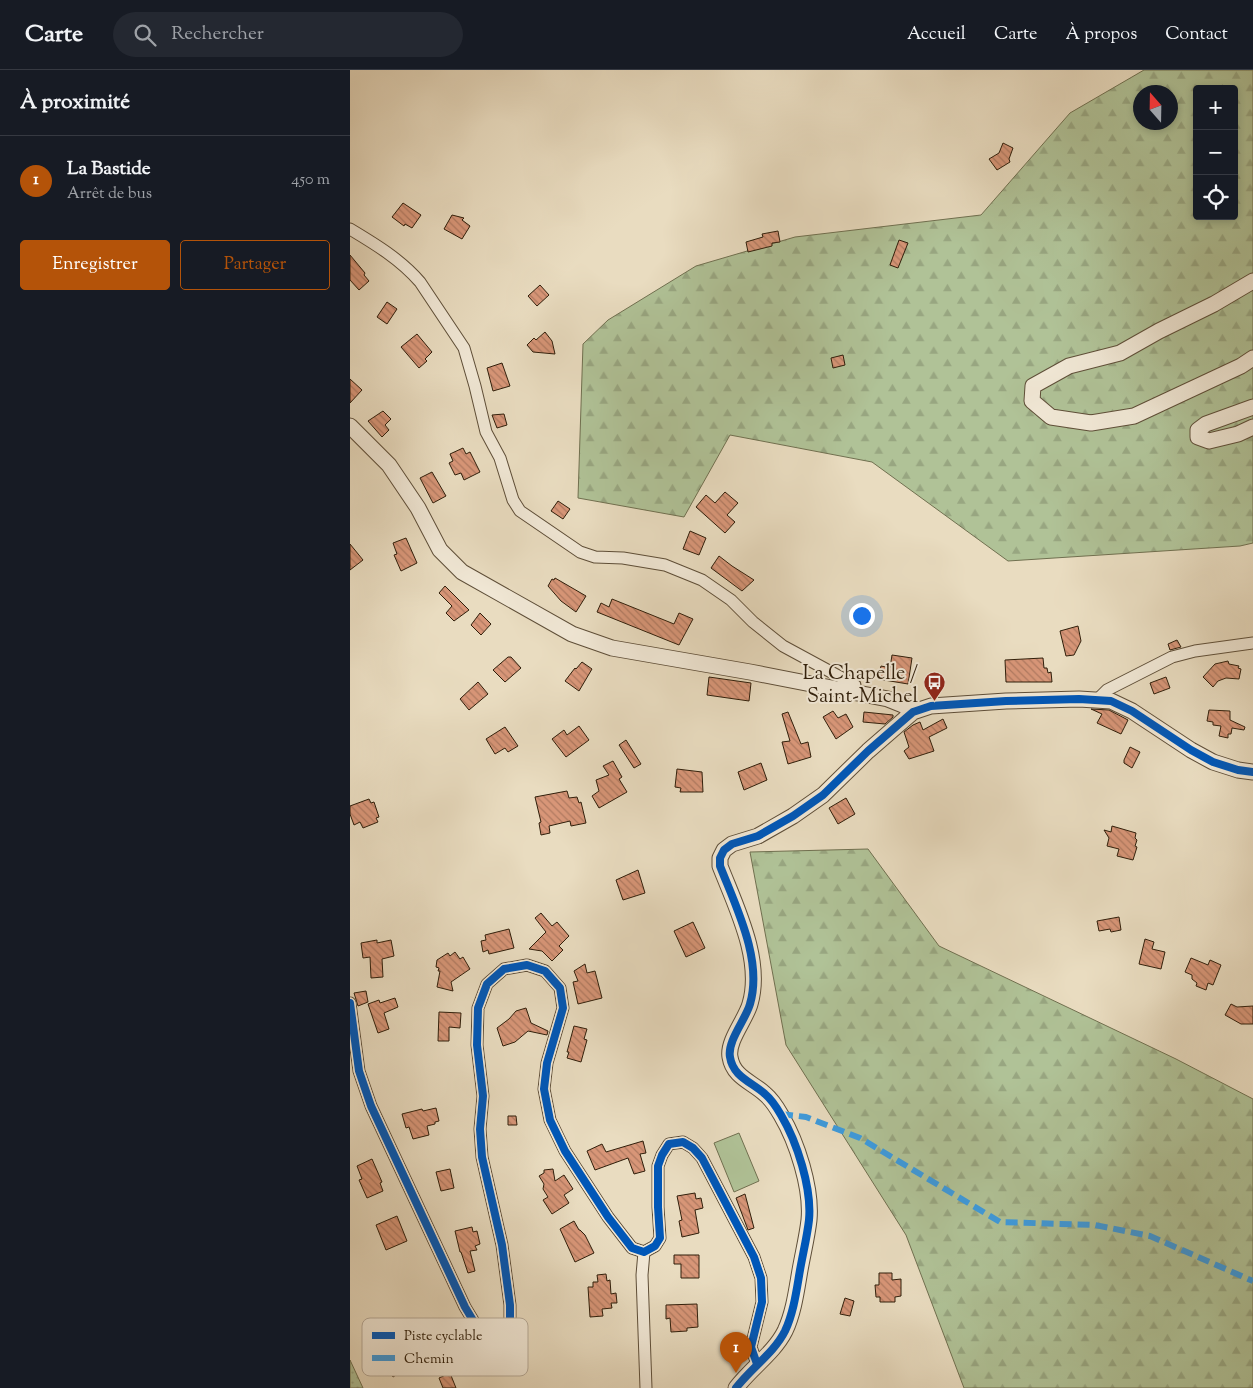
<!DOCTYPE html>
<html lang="fr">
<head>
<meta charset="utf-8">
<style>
  :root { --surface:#171b24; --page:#242831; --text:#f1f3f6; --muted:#9ea1a6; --line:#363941; --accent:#b45309 }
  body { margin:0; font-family:"Sorts Mill Goudy",serif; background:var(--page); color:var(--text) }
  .controls { position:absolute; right:15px; top:15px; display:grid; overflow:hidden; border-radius:5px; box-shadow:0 2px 8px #0003 }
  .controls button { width:45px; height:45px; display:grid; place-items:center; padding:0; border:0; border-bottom:1px solid var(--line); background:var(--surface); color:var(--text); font:25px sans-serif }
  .compass { position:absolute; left:783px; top:15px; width:45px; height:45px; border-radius:50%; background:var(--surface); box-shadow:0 2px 8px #0003; rotate:340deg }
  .you { position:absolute; left:511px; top:545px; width:18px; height:18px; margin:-12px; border:4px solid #fff; border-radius:50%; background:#1a73e8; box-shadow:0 0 0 8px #1a73e833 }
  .badge { display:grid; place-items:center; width:32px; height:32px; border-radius:50%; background:var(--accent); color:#fff; font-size:16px; font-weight:700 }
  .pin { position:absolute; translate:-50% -41px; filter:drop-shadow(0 1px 2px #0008) }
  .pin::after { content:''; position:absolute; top:26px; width:18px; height:15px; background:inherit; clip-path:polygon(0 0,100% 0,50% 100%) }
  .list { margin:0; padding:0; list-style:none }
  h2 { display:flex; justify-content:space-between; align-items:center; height:65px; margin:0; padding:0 20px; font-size:21px }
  h2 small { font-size:16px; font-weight:400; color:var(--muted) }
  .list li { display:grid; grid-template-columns:32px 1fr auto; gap:15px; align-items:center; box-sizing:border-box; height:90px; padding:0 20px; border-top:1px solid var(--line) }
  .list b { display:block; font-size:19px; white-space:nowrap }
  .list p { margin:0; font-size:16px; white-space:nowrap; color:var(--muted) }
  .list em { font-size:16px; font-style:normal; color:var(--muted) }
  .actions { display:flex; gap:10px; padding:15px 20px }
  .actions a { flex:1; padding:11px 0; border:1px solid var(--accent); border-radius:5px; text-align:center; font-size:18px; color:var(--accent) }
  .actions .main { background:var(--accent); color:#fff }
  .icon { flex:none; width:28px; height:28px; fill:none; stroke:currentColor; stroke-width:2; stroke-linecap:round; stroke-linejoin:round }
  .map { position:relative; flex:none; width:903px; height:1318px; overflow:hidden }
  header { display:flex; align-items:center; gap:30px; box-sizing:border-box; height:70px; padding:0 25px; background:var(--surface); border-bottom:1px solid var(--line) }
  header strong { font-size:24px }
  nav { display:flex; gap:28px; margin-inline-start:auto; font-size:18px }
  .search { width:350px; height:45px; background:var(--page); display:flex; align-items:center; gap:12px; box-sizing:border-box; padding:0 18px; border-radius:28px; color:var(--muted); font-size:19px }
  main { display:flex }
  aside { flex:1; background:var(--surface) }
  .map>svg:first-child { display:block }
</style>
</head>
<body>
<header>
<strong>Carte</strong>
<div class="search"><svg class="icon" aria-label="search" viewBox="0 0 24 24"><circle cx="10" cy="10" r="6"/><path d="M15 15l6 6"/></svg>Rechercher</div>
<nav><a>Accueil</a><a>Carte</a><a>À propos</a><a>Contact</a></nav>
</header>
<main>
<aside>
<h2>À proximité<small></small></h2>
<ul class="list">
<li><span class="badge">1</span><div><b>La Bastide</b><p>Arrêt de bus</p></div><em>450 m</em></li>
</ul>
<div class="actions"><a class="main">Enregistrer</a><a>Partager</a></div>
</aside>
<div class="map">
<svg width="903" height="1318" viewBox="0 0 903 1318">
  <defs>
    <pattern id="grass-dots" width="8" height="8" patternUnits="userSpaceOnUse" patternTransform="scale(1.25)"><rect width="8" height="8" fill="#b0c297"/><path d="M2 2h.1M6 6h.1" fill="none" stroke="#98a681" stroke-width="1.8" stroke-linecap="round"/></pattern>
    <pattern id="forest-firs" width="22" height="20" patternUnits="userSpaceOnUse" patternTransform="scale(1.25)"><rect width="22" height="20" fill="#b0c297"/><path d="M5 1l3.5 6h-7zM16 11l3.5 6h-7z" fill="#98a681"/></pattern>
    <pattern id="building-back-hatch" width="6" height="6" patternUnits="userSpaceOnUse" patternTransform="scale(1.25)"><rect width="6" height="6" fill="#d89678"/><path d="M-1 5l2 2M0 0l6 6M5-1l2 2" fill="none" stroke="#b07a61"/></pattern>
  </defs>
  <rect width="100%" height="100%" fill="#e9dcc0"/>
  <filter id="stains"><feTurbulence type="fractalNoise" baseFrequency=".004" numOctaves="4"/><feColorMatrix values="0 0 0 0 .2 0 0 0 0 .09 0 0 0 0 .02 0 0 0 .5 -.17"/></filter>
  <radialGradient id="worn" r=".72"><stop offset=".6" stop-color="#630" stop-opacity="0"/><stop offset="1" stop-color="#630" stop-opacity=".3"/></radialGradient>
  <!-- grass -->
  <path fill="url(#grass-dots)" stroke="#707050" d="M0 1290 13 1318H0Z"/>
  <!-- forest -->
  <g fill="url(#forest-firs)" stroke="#707050" fill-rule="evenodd">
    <path d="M794 0H903V473L890 476 658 491 522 392 380 365 334 447 228 428 233 274 258 250 346 196 445 167 631 145 720 43ZM847 19H884V146H847ZM790 22H820V52H790Z"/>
    <path d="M518 779 589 876 826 989 903 1029V1318H614L556 1165 436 975 400 782Z"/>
  </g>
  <!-- park -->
  <path fill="#b0c297" stroke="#707050" d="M389 1063 409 1111 384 1122 364 1073Z"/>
  <!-- building -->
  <g fill="url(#building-back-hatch)" stroke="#2f1e0a">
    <path d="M653 73 663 78 659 89 660 92 647 100 639 89 649 83Z"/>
    <path d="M53 133 71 145 62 158 55 154 54 156 42 147Z"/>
    <path d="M102 145 114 148 112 150 120 156 112 169 94 159Z"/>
    <path d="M428 161 430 172 422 173V176L398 182 396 172 413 167 412 164Z"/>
    <path d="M549 170 558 173 548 198 540 195Z"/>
    <path d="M0 185 15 203 14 205 19 211 9 220 0 210Z"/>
    <path d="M190 215 199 225 187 236 178 226Z"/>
    <path d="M37 232 47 239 37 254 27 247Z"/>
    <path d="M195 262 202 271 205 284 183 282 177 275 184 268 186 270Z"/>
    <path d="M67 264 82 282 75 289 77 291 69 298 51 277Z"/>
    <path d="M493 285 495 295 483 298 481 288Z"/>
    <path d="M152 293 160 316 143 321 137 298Z"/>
    <path d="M0 309 12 320 0 333Z"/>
    <path d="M33 341 41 349 35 355 39 360 32 367 18 351Z"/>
    <path d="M154 344 157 355 147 358 142 345Z"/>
    <path d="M113 378 116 384 120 382 130 402 114 410 111 403 105 405 99 393 103 391 100 384Z"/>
    <path d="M82 402 96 426 83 433 70 408Z"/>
    <path d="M375 422 388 433 377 445 385 452 375 463 346 437 356 425 365 433Z"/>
    <path d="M208 431 220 439 213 449 201 441Z"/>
    <path d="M340 461 356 468 349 485 333 479Z"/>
    <path d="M56 468 67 493 51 501 44 485 47 484 43 473Z"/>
    <path d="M0 474 13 490 0 500Z"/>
    <path d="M369 486 382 496 404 510 392 521 361 498Z"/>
    <path d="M205 508 236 526 226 542 211 531 198 516 202 509 204 510Z"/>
    <path d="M95 516 119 540 104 551 96 543 102 536 89 523Z"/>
    <path d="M262 529 324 554 329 543 343 549 329 575 247 542 251 533 259 537Z"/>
    <path d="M130 543 141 554 131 565 121 555Z"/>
    <path d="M728 556 731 571 724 585 716 586 710 561Z"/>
    <path d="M827 570 831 577 820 580 818 574Z"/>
    <path d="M542 585 562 588 558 614 528 609 531 596 540 598Z"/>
    <path d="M158 587H161L171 598 155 612 143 600Z"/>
    <path d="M693 588 694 598H697L698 603 701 602 702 612H656L655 590Z"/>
    <path d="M878 591 879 594 889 596 888 598 891 599 889 609 876 608 868 611 863 617 853 607 865 594Z"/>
    <path d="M232 592 242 599 229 621 215 611 225 598 226 599Z"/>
    <path d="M359 607 401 613 399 631 357 625Z"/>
    <path d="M816 607 820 618 804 624 800 613Z"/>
    <path d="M128 612 138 624 119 640 110 629Z"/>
    <path d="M741 639 759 640 778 650 771 664 747 653 752 644Z"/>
    <path d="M859 640 880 641V650L895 657 894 660 882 658 881 664H878V668L869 666 871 656 863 655V652L857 651Z"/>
    <path d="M483 641 488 648 496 644 503 657 486 669 473 647Z"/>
    <path d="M438 642 451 674 458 672 461 687 438 694 432 672 440 671 432 644Z"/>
    <path d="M514 642 543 645V647L535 654 513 652Z"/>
    <path d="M593 649 597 658 579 667 584 681 559 689 554 681 559 677 554 662 563 655 570 652 573 660Z"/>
    <path d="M229 656 239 670 216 687 202 669 214 660 217 665Z"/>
    <path d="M155 657 168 676 158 682 155 678 145 684 136 669Z"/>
    <path d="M276 670 291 694 284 698 269 675Z"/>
    <path d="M780 677 790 682 782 698 774 693V690Z"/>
    <path d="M263 691 272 707 269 709 277 722 249 738 242 726 249 721 246 710 259 705 253 696Z"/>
    <path d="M411 693 417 710 394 720 388 702Z"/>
    <path d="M327 699 352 702 353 722H330L331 718 325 717Z"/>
    <path d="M217 721 219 728 227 727 229 733 231 732 236 753 221 756 220 751 199 756 200 763 191 765 189 753 191 752 185 727Z"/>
    <path d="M496 728 505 744 488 754 479 738Z"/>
    <path d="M19 729 21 733 24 732 29 747 26 748 28 752 13 758 10 752 4 755 0 744V736Z"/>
    <path d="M762 756 786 763 785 768 787 770 785 776 787 777 783 790 767 786 769 779 757 776 759 768 754 760 761 762Z"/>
    <path d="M288 800 295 823 273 830 266 810Z"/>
    <path d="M191 843 202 856 207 852 219 866 209 876 213 880 202 891 192 881 179 879 196 862 185 848Z"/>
    <path d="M769 847 771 860 761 862 760 859 749 861 747 851Z"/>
    <path d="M343 852 355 878 336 887 324 861Z"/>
    <path d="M159 859 164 878 139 884 138 880 133 882 131 871 136 870 135 865Z"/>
    <path d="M795 869 804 872 802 879 815 882 811 899 789 894Z"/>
    <path d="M27 870V873L41 870 44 886 32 889 33 907 21 908 20 887 13 888 11 873Z"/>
    <path d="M105 882 110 889 113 887 120 899 101 912 103 921 87 917 90 901H88L89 898 86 897 87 890 98 883 100 886Z"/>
    <path d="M841 888 858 895 860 890 871 895 863 915 858 913 856 920 846 916 847 913 842 909V905L835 902Z"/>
    <path d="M235 894 237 903 245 901 252 928 228 934 223 912 228 911 224 901Z"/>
    <path d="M16 921 18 932 8 936 4 923Z"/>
    <path d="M45 928 48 937 34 943 39 959 28 963 18 934 29 930 30 933Z"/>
    <path d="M881 934 887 937 903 936V954H891L875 945Z"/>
    <path d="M176 938 181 953 198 961 197 965 178 961 165 972 153 976 147 958 159 949 166 941Z"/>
    <path d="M89 942 111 943 110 958 99 957V971H88Z"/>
    <path d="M224 956 237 959 234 969 237 970 231 992 217 988 219 982H217Z"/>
    <path d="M86 1038 89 1051 85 1052V1054L77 1056 79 1065 63 1069 59 1057 56 1058 52 1044 72 1039 73 1041Z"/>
    <path d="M158 1046H166L167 1055H158Z"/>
    <path d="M293 1071 296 1083 290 1084 295 1101 284 1104 278 1088 245 1100 237 1081 252 1074 256 1082Z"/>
    <path d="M22 1089 32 1112 30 1113 33 1121 17 1128 9 1110 12 1109 7 1096Z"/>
    <path d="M100 1099 104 1118 91 1121 86 1102Z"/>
    <path d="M203 1099 205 1111 214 1105 223 1119 214 1125 219 1133 202 1144 193 1130 198 1127 193 1119 194 1114 189 1106 194 1103V1100Z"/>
    <path d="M345 1123 346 1129 351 1128 353 1138 345 1140 349 1163 332 1167 329 1151 332 1150 327 1126Z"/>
    <path d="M395 1124 404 1158 398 1160 386 1128Z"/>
    <path d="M47 1146 57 1171 36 1180 26 1155Z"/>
    <path d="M224 1151 229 1160H230L235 1165 244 1183 225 1192 210 1159Z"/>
    <path d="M122 1157 123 1162 127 1161 130 1174 125 1176 127 1180 120 1181 125 1201 118 1203 111 1182H110L105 1161Z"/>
    <path d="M324 1185H349V1208H331V1194H324Z"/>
    <path d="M529 1203H542V1210L551 1209V1226L545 1227V1232H530V1227H526L525 1215H529Z"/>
    <path d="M256 1204 257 1211 260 1210 261 1224 266 1223 267 1233H261L262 1238 252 1239 253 1246 240 1247 238 1217H243V1212H248L247 1205Z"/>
    <path d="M495 1228 504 1231 500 1246 490 1244Z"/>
    <path d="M347 1234 348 1257 337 1258V1261L321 1262 320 1248 316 1249V1235Z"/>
    <path d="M71 1280 75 1286 43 1307 37 1298 53 1287 55 1289Z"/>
    <path d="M100 1303 106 1318H93L89 1308Z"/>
  </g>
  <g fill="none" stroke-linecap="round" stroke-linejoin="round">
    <defs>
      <g id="minor">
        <path d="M0 159C25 174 50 189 70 212L114 278 125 316 136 362 150 388 163 430 170 441 230 482 245 487 273 488 315 495 352 510 381 530 403 552 433 576 505 615V623"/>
        <path d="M748 629 757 620 822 587 845 581 903 573"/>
        <path d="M0 933 9 1001 21 1036 115 1237 139 1277 148 1281 156 1278 160 1269V1235L152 1175 132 1087 130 1059 133 1026 127 975 128 938 137 914 154 899 177 895 195 901 210 918 213 938 197 993 194 1019 200 1050 215 1081 258 1147 282 1178 294 1182 305 1176 310 1168 308 1137V1096L312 1085 319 1074 333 1072 343 1078 352 1088 404 1187 411 1208 412 1232 401 1277 407 1294"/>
        <path d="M294 1182 292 1205 296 1318"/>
      </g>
      <g id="tertiary">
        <path d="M903 211 864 234 809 261 770 283 719 296 683 316 682 331 701 347 741 353 784 346 891 296 903 288"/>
        <path d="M903 337 856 354 848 360V367L859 371 888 364 903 357"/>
        <path d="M0 356 39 395 68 438 90 480 112 502 222 564 262 578 400 602 538 629 553 635 563 642"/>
        <path d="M386 1318C401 1298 424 1283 435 1261 443 1244 446 1224 449 1206 452 1187 457 1168 459 1150 462 1118 447 1072 431 1045 427 1038 421 1029 415 1024 402 1012 383 1007 380 987 377 971 396 949 400 934 413 890 386 837 370 796V788L374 780 382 774 408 766 443 746 473 725 518 681 556 648 563 642 581 636 656 631 729 629 761 631 782 641 841 680 863 692 888 700 903 702"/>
      </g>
    </defs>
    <!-- minor casing -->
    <use href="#minor" stroke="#5e4e38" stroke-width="13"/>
    <!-- tertiary casing -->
    <use href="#tertiary" stroke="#5e4e38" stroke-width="17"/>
    <!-- minor -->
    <use href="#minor" stroke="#f1e8d6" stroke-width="11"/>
    <!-- tertiary -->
    <use href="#tertiary" stroke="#f1e8d6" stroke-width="15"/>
    <!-- quiet -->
    <path stroke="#3d9bde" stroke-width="6" stroke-dasharray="12 6" stroke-linecap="butt" d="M431 1044 456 1047 510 1068 650 1152 745 1155 800 1166 903 1211"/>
    <defs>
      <g id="cycleway">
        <path d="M0 933 9 1001 21 1036 115 1237 139 1277 148 1281 156 1278 160 1269V1235L152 1175 132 1087 130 1059 133 1026 127 975 128 938 137 914 154 899 177 895 195 901 210 918 213 938 197 993 194 1019 200 1050 215 1081 258 1147 282 1178 294 1182 305 1176 310 1168 308 1137V1096L312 1085 319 1074 333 1072 343 1078 352 1088 404 1187 411 1208 412 1232 401 1277 407 1294"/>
        <path d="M386 1318C401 1298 424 1283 435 1261 443 1244 446 1224 449 1206 452 1187 457 1168 459 1150 462 1118 447 1072 431 1045 427 1038 421 1029 415 1024 402 1012 383 1007 380 987 377 971 396 949 400 934 413 890 386 837 370 796V788L374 780 382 774 408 766 443 746 473 725 518 681 556 648 563 642 581 636 656 631 729 629 761 631 782 641 841 680 863 692 888 700 903 702"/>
      </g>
    </defs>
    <!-- cycleway casing -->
    <use href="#cycleway" stroke="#f1e8d6" stroke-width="11"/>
    <!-- cycleway -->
    <use href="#cycleway" stroke="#0057b8" stroke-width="8"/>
  </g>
  <!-- icons -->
  <defs>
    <symbol id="bus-pin" viewBox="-11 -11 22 30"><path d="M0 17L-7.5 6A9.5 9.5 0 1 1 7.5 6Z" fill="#8f2418" stroke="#f1e8d6"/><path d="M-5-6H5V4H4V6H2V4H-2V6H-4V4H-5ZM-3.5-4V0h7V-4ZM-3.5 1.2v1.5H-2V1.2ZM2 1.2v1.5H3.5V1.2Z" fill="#fff"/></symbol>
  </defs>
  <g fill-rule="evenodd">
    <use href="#bus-pin" x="572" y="600" width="25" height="34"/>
  </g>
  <g text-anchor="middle" stroke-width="4" stroke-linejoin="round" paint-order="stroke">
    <!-- poi labels -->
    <g font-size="20" fill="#2f1e0a" stroke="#f1e8d6" text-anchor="end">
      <text x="568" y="609">La Chapelle /<tspan x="568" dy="23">Saint-Michel</tspan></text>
    </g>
  </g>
  <!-- legend -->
  <rect x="12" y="1248" width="166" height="58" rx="8" fill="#f1e8d6" stroke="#b7ab99" stroke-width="1"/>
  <rect x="22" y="1262" width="23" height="7" fill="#0057b8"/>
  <rect x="22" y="1285" width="23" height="6" fill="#3d9bde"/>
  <g font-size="14" fill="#2f1e0a">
    <text x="54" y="1270">Piste cyclable</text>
    <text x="54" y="1293">Chemin</text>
  </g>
  <rect width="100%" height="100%" filter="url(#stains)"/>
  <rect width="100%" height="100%" fill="url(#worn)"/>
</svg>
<div class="controls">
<button>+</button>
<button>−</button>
<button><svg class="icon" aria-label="locate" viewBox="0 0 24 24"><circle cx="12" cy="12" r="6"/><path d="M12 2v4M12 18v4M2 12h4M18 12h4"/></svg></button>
</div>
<svg class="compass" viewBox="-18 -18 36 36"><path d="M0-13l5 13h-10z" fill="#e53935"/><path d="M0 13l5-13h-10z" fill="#9ea1a6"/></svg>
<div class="you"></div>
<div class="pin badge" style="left:386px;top:1303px">1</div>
</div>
</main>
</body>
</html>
